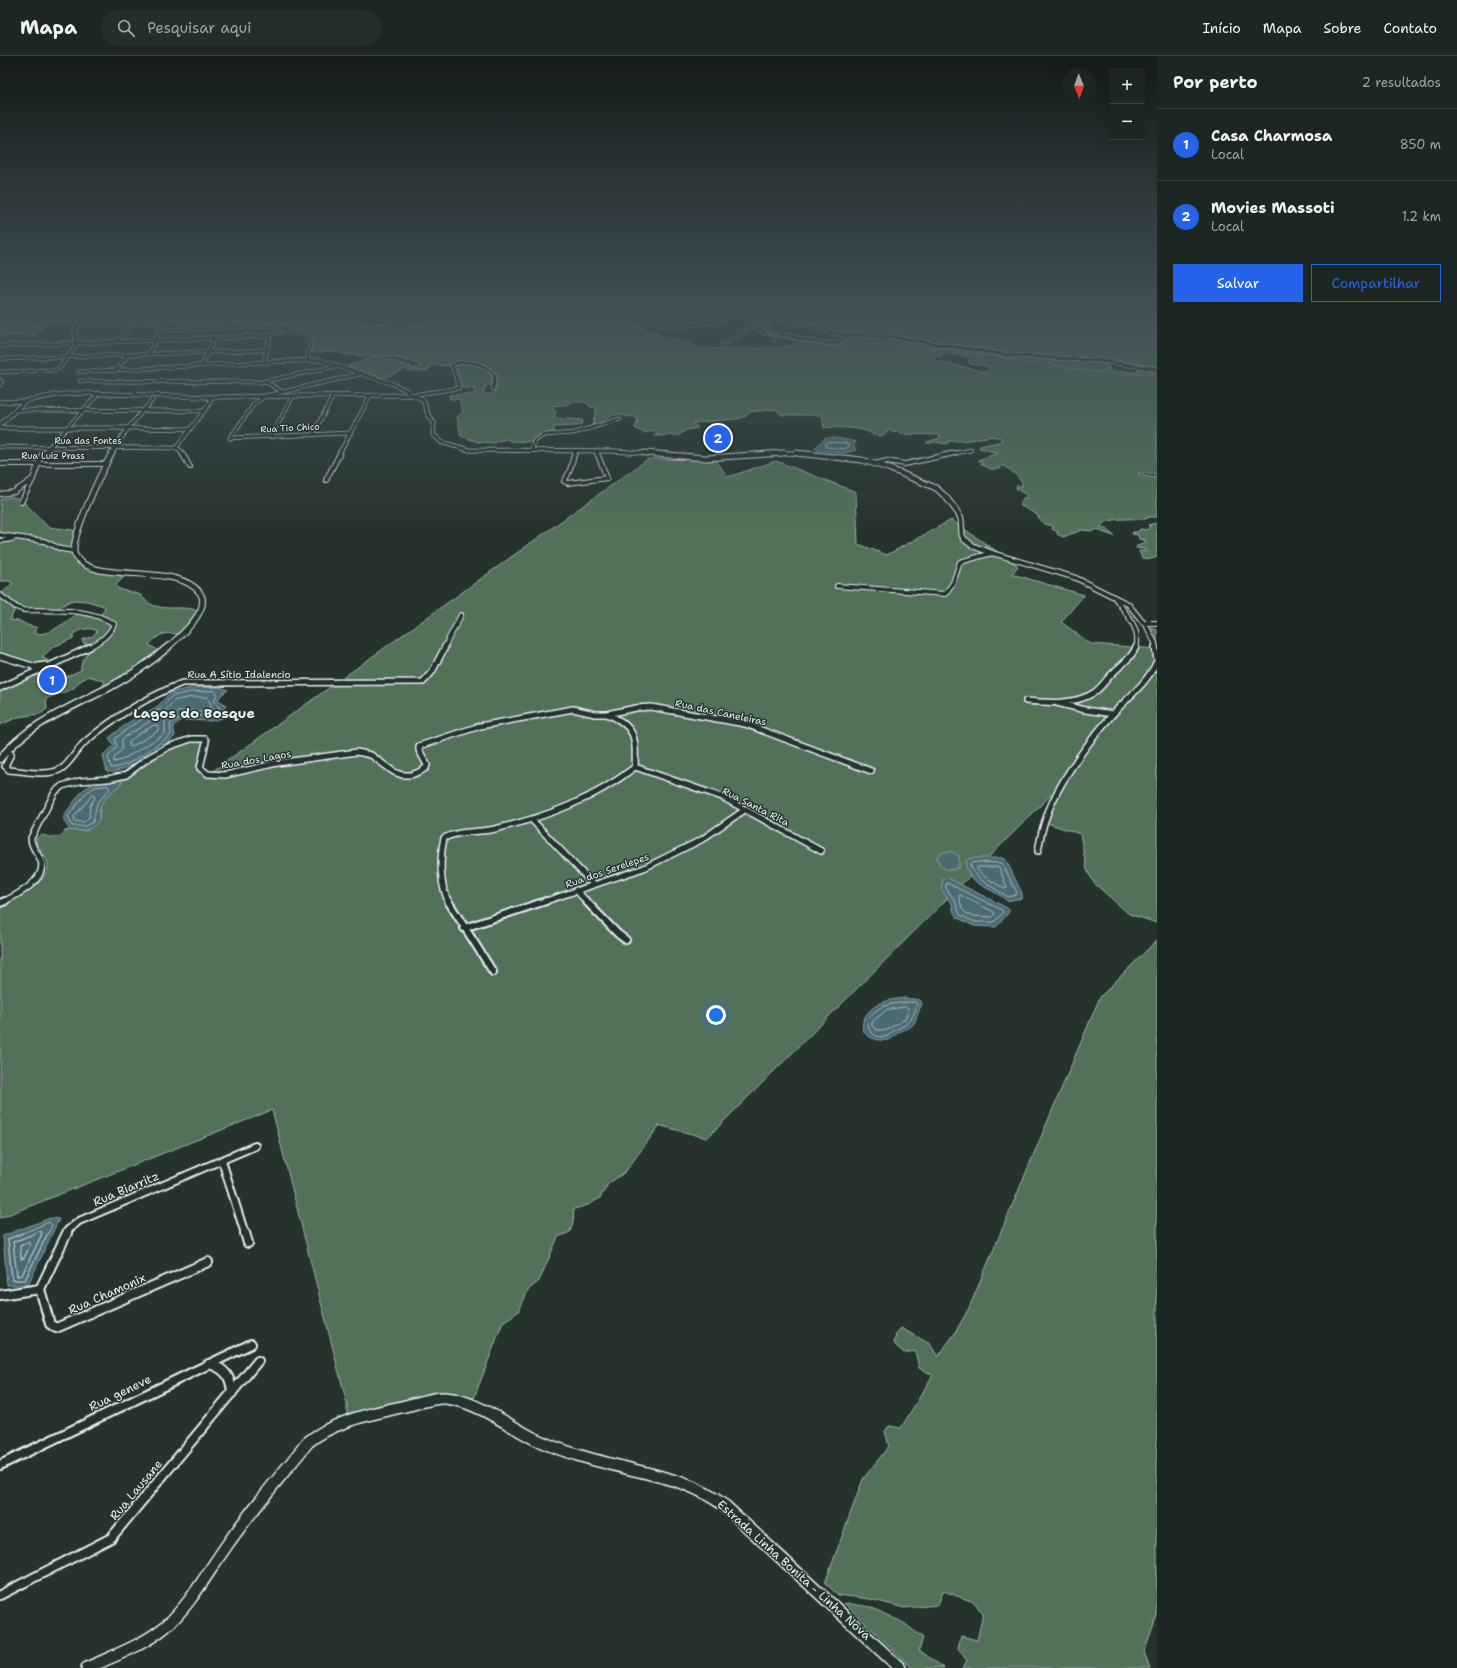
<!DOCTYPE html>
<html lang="pt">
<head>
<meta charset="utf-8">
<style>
  :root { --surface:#1c2622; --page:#252e2a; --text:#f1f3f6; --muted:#a0a5a5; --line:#3a4340; --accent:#2563eb }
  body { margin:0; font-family:"Shantell Sans",sans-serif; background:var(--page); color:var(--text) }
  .controls { position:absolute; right:12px; top:12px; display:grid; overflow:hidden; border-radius:0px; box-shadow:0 4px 16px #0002 }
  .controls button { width:36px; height:36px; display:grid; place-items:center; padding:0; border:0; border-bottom:1px solid var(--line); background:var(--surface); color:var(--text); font:20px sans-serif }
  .compass { position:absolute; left:1061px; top:12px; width:36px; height:36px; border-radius:50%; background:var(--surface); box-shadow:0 4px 16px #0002; rotate:178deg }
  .you { position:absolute; left:716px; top:959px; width:14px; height:14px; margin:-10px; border:3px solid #fff; border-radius:50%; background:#1a73e8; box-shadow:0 0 0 6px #1a73e833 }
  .badge { display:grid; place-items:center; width:26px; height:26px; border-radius:50%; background:var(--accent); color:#fff; font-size:13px; font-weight:700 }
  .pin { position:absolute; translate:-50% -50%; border:2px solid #fff; box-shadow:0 1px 4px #0006 }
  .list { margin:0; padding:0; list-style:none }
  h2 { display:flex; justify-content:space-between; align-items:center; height:52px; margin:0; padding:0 16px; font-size:17px }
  h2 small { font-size:13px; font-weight:400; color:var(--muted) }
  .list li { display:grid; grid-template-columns:26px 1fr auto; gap:12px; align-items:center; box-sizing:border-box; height:72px; padding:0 16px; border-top:1px solid var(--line) }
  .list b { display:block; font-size:15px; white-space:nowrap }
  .list p { margin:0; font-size:13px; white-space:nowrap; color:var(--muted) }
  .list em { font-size:13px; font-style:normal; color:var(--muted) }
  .actions { display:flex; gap:8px; padding:12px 16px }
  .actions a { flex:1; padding:9px 0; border:1px solid var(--accent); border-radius:0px; text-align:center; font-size:14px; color:var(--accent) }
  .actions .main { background:var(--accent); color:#fff }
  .icon { flex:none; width:22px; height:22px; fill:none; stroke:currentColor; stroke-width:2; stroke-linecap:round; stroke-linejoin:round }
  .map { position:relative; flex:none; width:1157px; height:1612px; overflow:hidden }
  header { display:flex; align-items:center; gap:24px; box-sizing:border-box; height:56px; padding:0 20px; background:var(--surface); border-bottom:1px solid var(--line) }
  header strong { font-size:19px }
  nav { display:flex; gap:22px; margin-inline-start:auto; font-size:14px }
  .search { width:280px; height:36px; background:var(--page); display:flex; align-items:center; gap:10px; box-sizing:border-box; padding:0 14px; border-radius:22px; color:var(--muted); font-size:15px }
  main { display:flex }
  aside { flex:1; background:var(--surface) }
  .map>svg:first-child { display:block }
</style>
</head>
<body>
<header>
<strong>Mapa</strong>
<div class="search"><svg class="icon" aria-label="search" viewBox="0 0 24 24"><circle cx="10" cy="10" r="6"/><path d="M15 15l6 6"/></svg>Pesquisar aqui</div>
<nav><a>Início</a><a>Mapa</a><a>Sobre</a><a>Contato</a></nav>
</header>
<main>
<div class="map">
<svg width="1157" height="1612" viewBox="0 0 1157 1612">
  <rect width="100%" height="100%" fill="#26332d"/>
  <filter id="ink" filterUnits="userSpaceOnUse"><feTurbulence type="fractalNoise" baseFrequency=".025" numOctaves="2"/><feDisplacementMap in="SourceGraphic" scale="8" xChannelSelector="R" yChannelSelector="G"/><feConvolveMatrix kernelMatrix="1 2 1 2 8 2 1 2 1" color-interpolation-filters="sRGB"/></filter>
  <g filter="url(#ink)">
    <!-- green -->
    <g fill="#527159" stroke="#9db1a8" fill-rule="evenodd">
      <path d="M229 250H295L294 251 310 253 317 257 338 252 341 253 338 255C344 256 350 254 356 255L348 259 350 261 360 263 362 265C375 266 386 271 398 272 404 272 411 271 417 270V268L430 266 434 263H460V264C467 265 472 264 479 264 484 263 489 265 495 265 511 264 526 261 541 260L538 256 565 254 597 256 598 258 595 261 640 268 643 272 642 273 659 277 656 279 690 287 691 290 702 293 778 292 797 288 790 282 772 281 756 271V262H765L766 264 773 269 767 275 812 285 840 287 850 279 882 281 985 296 1102 306 1109 311 1110 313H1106L1108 315 1139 316V311L1149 312 1150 316 1157 317V419L1138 417 1141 420 1157 422V461H1148V462L1145 463C1135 463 1103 461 1101 471L1106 473 1114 480 1102 476 1098 473 1093 475 1082 474 1063 481 1057 478 1058 476 1052 473 1053 470 1044 468 1036 458 1019 449 1024 443 1023 442 1029 441 1017 433 1016 430H1023C1020 420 1010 414 1002 409L1000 413H990L981 408 982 406 978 404 998 397 979 392 980 390 1002 385 1001 382C990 378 980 383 969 384 963 385 956 385 949 385L948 387C943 388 941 387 936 386 932 386 932 388 927 387V386L940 382V379L902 378 899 377V375L893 377 890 374 881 380 873 379C867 371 834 371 824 372L822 359H782L775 353 750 356 746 360 737 363 693 367 698 372 686 374 679 379 654 380 658 378 653 375 644 377 635 372 638 364 633 360 626 361C617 354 606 362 600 369H592L597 351H590L585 346H572L571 348 551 350 556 356 554 362 582 364 583 367 578 370 554 371V378L539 380 532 386 509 385 508 383 497 385 495 387 478 386 461 380 457 361 463 355 459 343H450L449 339 475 338 474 333 463 332 455 308C468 307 481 309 492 317L491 329H486L483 338H493L496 333V317C485 307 462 304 448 308L449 310 433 309 427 315H408L422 309 392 301 371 299 365 300 348 299 330 295 312 297 314 283 289 271 258 270 259 266 176 268 175 265 138 266 139 263H132L133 260H125L128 257 165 258ZM943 297 969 301 968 306 970 308 991 311 986 316 933 304 935 300 941 301Z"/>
      <path d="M371 250H574L570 253 492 258 361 255Z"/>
      <path d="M761 250H986C995 252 1006 256 1014 250H1088V254L1085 256 1093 259 1092 258H1107L1126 254 1130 257H1157V312L1124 307 1005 298 838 276 776 260 791 261 797 258 789 255V252L773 253 777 255H764L770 259 758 257 761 256 754 252H761Z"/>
      <path d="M0 268H46L35 279 0 280Z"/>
      <path d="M376 300 412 311 383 322 345 311Z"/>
      <path d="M648 403 716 404 728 421 776 405 856 436 858 488 887 499 951 464 1018 510 1012 518 1084 539 1061 566 1091 588 1157 593 1148 571 1157 574V867L1129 858 1094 827 1087 814 1080 778 1047 767 1058 738 1069 721 707 1082 658 1069 659 1070 625 1116 608 1128 600 1142 588 1149 574 1153 573 1166 570 1176 558 1181 539 1225 528 1234 519 1255 503 1266 474 1342 454 1338H440L347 1358V1348L272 1054 0 1162V851C13 845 50 826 48 808 47 800 39 793 36 786L37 782 41 779C52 781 58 785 65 775L70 774 86 775 99 765C98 745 107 740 121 728V726C144 714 173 682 201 685L203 686 196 712 197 715 206 720Z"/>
      <path d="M11 441 17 442 24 446 48 471 73 474 77 479 74 490 77 505 126 519 116 529 119 533 141 539C155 561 184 546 200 556L180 578C165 577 160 576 149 589L161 596 105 633 103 629 105 626 104 625 89 620 80 625 73 633 47 642 46 644 47 653 40 658 18 661 0 669V632L30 619 39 620 43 625 51 628 81 614C80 604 88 598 93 589L83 587 82 584 93 580 97 575C90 570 76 574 72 580L74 582 53 591 43 600V602L53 607 38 610 9 602 0 603V539L13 527 9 525H0V443ZM75 544 87 545 104 550 105 552 100 561 81 556C67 564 49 582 33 577L38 572 27 569 20 565 10 564 16 551C28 552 43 556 55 553 63 551 66 545 75 544Z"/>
      <path d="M1157 467V501L1151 503 1142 502 1139 495H1148L1145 493 1136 492 1137 490 1147 487 1143 485 1145 484 1139 483 1138 479 1132 478 1133 476H1138L1140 473 1147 474 1150 470 1148 469Z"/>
      <path d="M1157 884V1559L1144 1596 1150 1612H962L967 1605 958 1592 961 1580 977 1584 983 1558 974 1546 943 1535 938 1549 904 1552 870 1543 838 1539 825 1527 863 1423 889 1390 885 1375 889 1370 901 1372 933 1319 919 1312 915 1295 904 1297 894 1288 896 1278 901 1272 930 1288 938 1301 955 1277 969 1252 1100 941Z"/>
      <path d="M844 1547 870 1551 904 1567 923 1582 919 1594 944 1612H912Z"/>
    </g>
    <!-- water -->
    <g fill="#4b6a72" stroke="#8aa0a8">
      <path d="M825 382H836L856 386 854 390 856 394 845 397 817 394 815 392Z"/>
      <path d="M219 631 228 634 222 638 218 644 226 649 223 654 227 657 223 662 210 665 181 664 173 670 175 680 170 685C152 694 128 717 107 716L103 699 114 689 109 682 129 666 158 650 170 637 191 632Z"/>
      <path d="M121 724V728C107 740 98 745 99 765 90 775 83 775 70 774L64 765V759L83 734 94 727Z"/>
      <path d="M945 796H953L959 800V812L948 814 940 810 937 801 939 798Z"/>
      <path d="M980 802H1002L1006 804 1022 837V842L1007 845C994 832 965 829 966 805L968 803Z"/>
      <path d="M946 821 1007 852 1009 854V856L996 871 974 870 958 862 954 857 952 848 941 833 943 823Z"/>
      <path d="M905 942 920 944 922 947C919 954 917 961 914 967 910 973 904 973 898 977 896 978 894 981 891 983 887 985 883 984 879 984 850 979 864 952 884 946 890 943 898 943 905 942Z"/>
      <path d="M50 1162 59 1163 28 1229H7L3 1180Z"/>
    </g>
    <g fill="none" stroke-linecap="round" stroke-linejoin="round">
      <!-- shore-far1 -->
      <g stroke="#a9bbc2" stroke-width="1">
        <path d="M827 386 846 387 850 390 845 393 826 391 825 388Z"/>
        <path d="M215 635 217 638 214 645 219 651V659C202 662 184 656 170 668L171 678 168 682C151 691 131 711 111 712L108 701 117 691 115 683 131 670 160 653 172 640 191 636Z"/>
        <path d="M192 641H208L213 655H179L165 665V678L122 704 114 706V702L122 693V683L163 657 174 645Z"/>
        <path d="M155 669 158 670V675L131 691 129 690V686L137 679Z"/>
        <path d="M108 730 110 733 97 747 93 766 85 770H72L68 760 86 737 95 731Z"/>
        <path d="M93 739 95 741 90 750 89 762 83 766 75 765 74 761Z"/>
        <path d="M980 806 1002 807 1017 837 1016 839 1008 841 981 824 973 815 970 809 971 807Z"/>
        <path d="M978 811H999L1007 832 1005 833 985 821 977 814Z"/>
        <path d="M947 827 1002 854 1003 857 994 866H975L960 859 955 845 946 832Z"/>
        <path d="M960 839 994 856 995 858 992 861 972 860 966 857 962 853 959 841Z"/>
        <path d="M905 946H915L917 948C913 962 911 967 897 973 892 975 890 980 884 981 869 982 863 966 873 957 882 948 894 948 905 946Z"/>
        <path d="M906 951 909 953 905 963 887 974H877L872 970V966L886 954Z"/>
        <path d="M21 1178 49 1166 52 1169 48 1178"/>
        <path d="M33 1178 40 1175 42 1178"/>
      </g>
      <!-- shore -->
      <g stroke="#a9bbc2" stroke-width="1.5">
        <path d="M23 1177 8 1183 12 1224H25L48 1177"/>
        <path d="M36 1177 13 1186 17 1220 22 1219 42 1178 41 1177"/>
        <path d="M28 1186 30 1189 24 1202 21 1203 20 1190Z"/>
      </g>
      <!-- stream -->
      <g stroke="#8aa0a8" stroke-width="1">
        <path d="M743 250 752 256"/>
        <path d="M755 258 761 262V273L776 280 792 282"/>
        <path d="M834 289H905L956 295 973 299 996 300 1018 306 1057 309 1085 315 1119 318H1157"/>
      </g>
      <defs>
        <g id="minor-far4">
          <path d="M732 250 737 258"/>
          <path d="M121 255 132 250"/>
          <path d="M0 256 57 252 88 253"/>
          <path d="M86 256 158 258 219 250"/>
          <path d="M384 256 377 265 412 267 415 266 421 257"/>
          <path d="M0 265 81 263"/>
          <path d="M78 267 161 266 163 267 149 298"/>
          <path d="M753 269 774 284"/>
          <path d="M285 273 310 282 311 284 307 304"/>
          <path d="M161 274 255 270H280L287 272 270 280"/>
          <path d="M778 277C791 280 826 291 838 287 842 286 845 281 848 279"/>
          <path d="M115 286 128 273"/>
          <path d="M722 287 731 284 753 269 754 262 745 257"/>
          <path d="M0 303 267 294"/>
          <path d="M202 310 214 282"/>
          <path d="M116 314 128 299"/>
          <path d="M0 316 55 314 59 312 76 290V287"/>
          <path d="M79 316 264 306"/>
          <path d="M0 324 2 326 0 329"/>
          <path d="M80 325 261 326 337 310"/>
          <path d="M266 326 283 336"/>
          <path d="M411 339 459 332 452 309C465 302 487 308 495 320L493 333"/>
          <path d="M16 354 203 355"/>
          <path d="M128 372 190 373"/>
          <path d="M128 372 153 343"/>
          <path d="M313 378 333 340"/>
          <path d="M271 381 293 340"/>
          <path d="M230 382 254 348 265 340 360 318"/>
          <path d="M230 382 350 377"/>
          <path d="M0 391 176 392"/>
          <path d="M532 395 534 385 544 379 574 377 620 363"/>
          <path d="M596 396 597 398"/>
          <path d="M43 398 99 337"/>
          <path d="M183 398 180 394 176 392 210 347 211 345 208 341"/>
          <path d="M339 398 370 340"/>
          <path d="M575 398 576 395"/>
          <path d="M950 398 971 394"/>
        </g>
        <g id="minor-far3">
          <path d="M182 397 190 411"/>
          <path d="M575 397C570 409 572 415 564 425L568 427 607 422 597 397"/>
          <path d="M0 408H105"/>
          <path d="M875 408 887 405 905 408 955 397"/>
          <path d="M326 424 340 397"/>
          <path d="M0 438 14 436 33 423 41 400 43 397"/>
          <path d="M21 446 33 423"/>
          <path d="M0 479 44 485 61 493 74 495"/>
          <path d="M0 485 12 483"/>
          <path d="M837 530 945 538 953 527 960 506 992 497 1076 522 1128 548 1147 571 1155 587 1156 592"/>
          <path d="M0 539 16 551 23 554C53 555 88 551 114 568 109 580 99 586 88 592"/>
          <path d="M1115 542C1125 557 1142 573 1136 592"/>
          <path d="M1143 567H1157"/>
          <path d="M444 592 461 559"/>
        </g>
        <g id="minor-far2">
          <path d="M1155 591 1157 604"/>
          <path d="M0 600 36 611"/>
          <path d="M45 609 47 612 37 615 35 613 38 610Z"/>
          <path d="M47 611 90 591"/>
          <path d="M0 632 37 615"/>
          <path d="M1026 645C1048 647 1076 649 1095 636 1102 631 1107 622 1114 616 1122 608 1132 602 1136 591"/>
          <path d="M1057 647 1085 654 1113 658"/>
          <path d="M6 695 11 698 5 710 9 714C25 715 46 721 61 713 69 709 77 693 85 686 113 662 148 641 182 627L423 626 432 616 445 591"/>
          <path d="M635 711 722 741 821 795"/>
          <path d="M533 765 593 828"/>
          <path d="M1038 795C1040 786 1041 777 1044 768 1056 728 1085 690 1112 659 1128 641 1147 628 1157 605"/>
          <path d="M576 834 587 846"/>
          <path d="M3 846C17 839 47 824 41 805 38 796 31 792 31 782L55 736 62 730 80 725 108 723 126 719 148 702 168 691 191 683H205L206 686 200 712 208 718 225 719 277 707 357 696 371 699 394 716 402 719H411L419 716 426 712 427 709 419 694V690L480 670 573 653 595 658H607L636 652 651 651 745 668 871 715"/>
          <path d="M449 846C439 830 440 799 444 782 460 774 478 777 495 773 546 761 593 744 635 711 636 682 636 670 607 658"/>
          <path d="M543 846 644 812 701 784 746 753"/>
        </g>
        <g id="minor-far1">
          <path d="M448 845 493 916"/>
          <path d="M586 845 618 878 626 884"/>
          <path d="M0 847 5 845"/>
          <path d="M464 872 546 845"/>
          <path d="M222 1105 245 1178"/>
          <path d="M66 1178 68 1174 79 1165 255 1090"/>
        </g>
        <g id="minor">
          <path d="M245 1177 248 1187"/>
          <path d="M40 1233 67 1177"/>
          <path d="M40 1233 50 1268 56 1272 208 1206"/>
          <path d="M0 1239 40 1233"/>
          <path d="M209 1308C225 1312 231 1321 232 1337"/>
          <path d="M0 1409 251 1288"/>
          <path d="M0 1539 111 1482 258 1305"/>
        </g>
        <g id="tertiary-far3">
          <path d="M340 250 363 255 480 259 562 253 585 254 623 257 668 269 681 270 725 263 737 258 750 257 783 263 840 278 892 281 1007 299 1102 305 1157 313"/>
          <path d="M76 287 75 274 91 250"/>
          <path d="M0 290 270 280 264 306 320 304 393 328 406 334 411 339"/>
          <path d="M0 346 25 345 56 339 80 337 208 341 411 339 420 342 424 346 428 358 434 367 433 378 441 386 469 394 614 395 658 398"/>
          <path d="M0 369 25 345"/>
          <path d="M0 372H128"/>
          <path d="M111 398 128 372"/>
          <path d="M767 398 790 397 813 398"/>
        </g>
        <g id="tertiary-far2">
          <path d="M112 397C103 413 68 485 75 499 91 530 177 505 200 537 212 554 178 582 167 592"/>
          <path d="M645 397 706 402 784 397"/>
          <path d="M796 397 862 404 888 412 936 432 946 441 958 457 961 463 962 479 964 483 973 490 992 497"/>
        </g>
        <path id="tertiary-far1" d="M0 703C27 668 72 651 110 631 130 620 150 607 168 591"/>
        <path id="tertiary" d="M87 1612C113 1600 142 1590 165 1571 191 1548 207 1517 227 1489 252 1453 281 1420 308 1386 337 1363 374 1358 409 1349 420 1347 434 1341 445 1342 475 1344 509 1370 535 1383 565 1397 598 1405 630 1413 667 1422 694 1427 725 1450L900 1612"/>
      </defs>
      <!-- minor-far4 casing -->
      <use href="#minor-far4" stroke="#e8f1f8" stroke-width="4.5"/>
      <!-- minor-far3 casing -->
      <use href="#minor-far3" stroke="#e8f1f8" stroke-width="6"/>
      <!-- minor-far2 casing -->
      <use href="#minor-far2" stroke="#e8f1f8" stroke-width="8"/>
      <!-- minor-far1 casing -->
      <use href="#minor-far1" stroke="#e8f1f8" stroke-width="10"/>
      <!-- minor casing -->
      <use href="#minor" stroke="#e8f1f8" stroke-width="12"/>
      <!-- tertiary-far3 casing -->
      <use href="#tertiary-far3" stroke="#e8f1f8" stroke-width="5"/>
      <!-- tertiary-far2 casing -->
      <use href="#tertiary-far2" stroke="#e8f1f8" stroke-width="7"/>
      <!-- tertiary-far1 casing -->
      <use href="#tertiary-far1" stroke="#e8f1f8" stroke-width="9"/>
      <!-- tertiary casing -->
      <use href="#tertiary" stroke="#e8f1f8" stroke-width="14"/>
      <!-- minor-far4 -->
      <use href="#minor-far4" stroke="#26332d" stroke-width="3"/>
      <!-- minor-far3 -->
      <use href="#minor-far3" stroke="#26332d" stroke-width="4"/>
      <!-- minor-far2 -->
      <use href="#minor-far2" stroke="#26332d" stroke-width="5"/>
      <!-- minor-far1 -->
      <use href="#minor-far1" stroke="#26332d" stroke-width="6"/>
      <!-- minor -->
      <use href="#minor" stroke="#26332d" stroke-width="8"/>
      <!-- tertiary-far3 -->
      <use href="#tertiary-far3" stroke="#26332d" stroke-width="3.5"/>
      <!-- tertiary-far2 -->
      <use href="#tertiary-far2" stroke="#26332d" stroke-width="5"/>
      <!-- tertiary-far1 -->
      <use href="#tertiary-far1" stroke="#26332d" stroke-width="6"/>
      <!-- tertiary -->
      <use href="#tertiary" stroke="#26332d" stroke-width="11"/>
    </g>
  </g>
  <!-- sky -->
  <linearGradient id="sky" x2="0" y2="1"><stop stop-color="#151c19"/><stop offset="0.53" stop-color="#415057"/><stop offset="1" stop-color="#415057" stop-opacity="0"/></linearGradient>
  <rect width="1157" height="476" fill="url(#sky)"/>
  <g text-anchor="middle" stroke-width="3" stroke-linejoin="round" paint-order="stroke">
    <!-- far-street labels -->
    <g font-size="9" fill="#e8f1f8" stroke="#26332d">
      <text transform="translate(290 372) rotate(-3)" y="3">Rua Tio Chico</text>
      <text x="88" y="388">Rua das Fontes</text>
      <text x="53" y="403">Rua Luiz Prass</text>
    </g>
    <!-- street labels -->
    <g font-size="10" fill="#e8f1f8" stroke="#26332d">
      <text x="239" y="622">Rua A Sítio Idalencio</text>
      <text transform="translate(721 656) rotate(12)" y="4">Rua das Caneleiras</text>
      <text transform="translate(256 703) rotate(-10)" y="4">Rua dos Lagos</text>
      <text transform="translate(756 750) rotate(27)" y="4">Rua Santa Rita</text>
      <text transform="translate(607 814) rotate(-19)" y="4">Rua dos Serelepes</text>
    </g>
    <!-- near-street labels -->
    <g font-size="12" fill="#e8f1f8" stroke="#26332d">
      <text transform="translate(126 1133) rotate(-23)" y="4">Rua Biarritz</text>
      <text transform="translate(107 1238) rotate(-24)" y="4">Rua Chamonix</text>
      <text transform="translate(120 1337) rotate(-26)" y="4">Rua geneve</text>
      <text transform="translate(136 1434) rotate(-50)" y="4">Rua Lausane</text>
      <text transform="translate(794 1514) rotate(42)" y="4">Estrada Linha Bonita - Linha Nova</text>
    </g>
    <!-- district labels -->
    <g font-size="14" font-weight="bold" fill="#e8f1f8" stroke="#26332d">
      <text x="194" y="662">Lagos do Bosque</text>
    </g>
  </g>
</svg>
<div class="controls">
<button>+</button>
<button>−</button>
</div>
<svg class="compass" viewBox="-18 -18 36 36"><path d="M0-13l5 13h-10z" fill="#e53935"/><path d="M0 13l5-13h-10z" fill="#a0a5a5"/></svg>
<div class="you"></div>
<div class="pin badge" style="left:52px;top:624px">1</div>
<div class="pin badge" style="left:718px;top:382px">2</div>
</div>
<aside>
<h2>Por perto<small>2 resultados</small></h2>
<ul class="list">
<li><span class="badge">1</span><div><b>Casa Charmosa</b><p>Local</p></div><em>850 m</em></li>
<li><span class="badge">2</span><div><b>Movies Massoti</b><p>Local</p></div><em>1.2 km</em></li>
</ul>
<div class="actions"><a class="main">Salvar</a><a>Compartilhar</a></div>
</aside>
</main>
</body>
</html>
